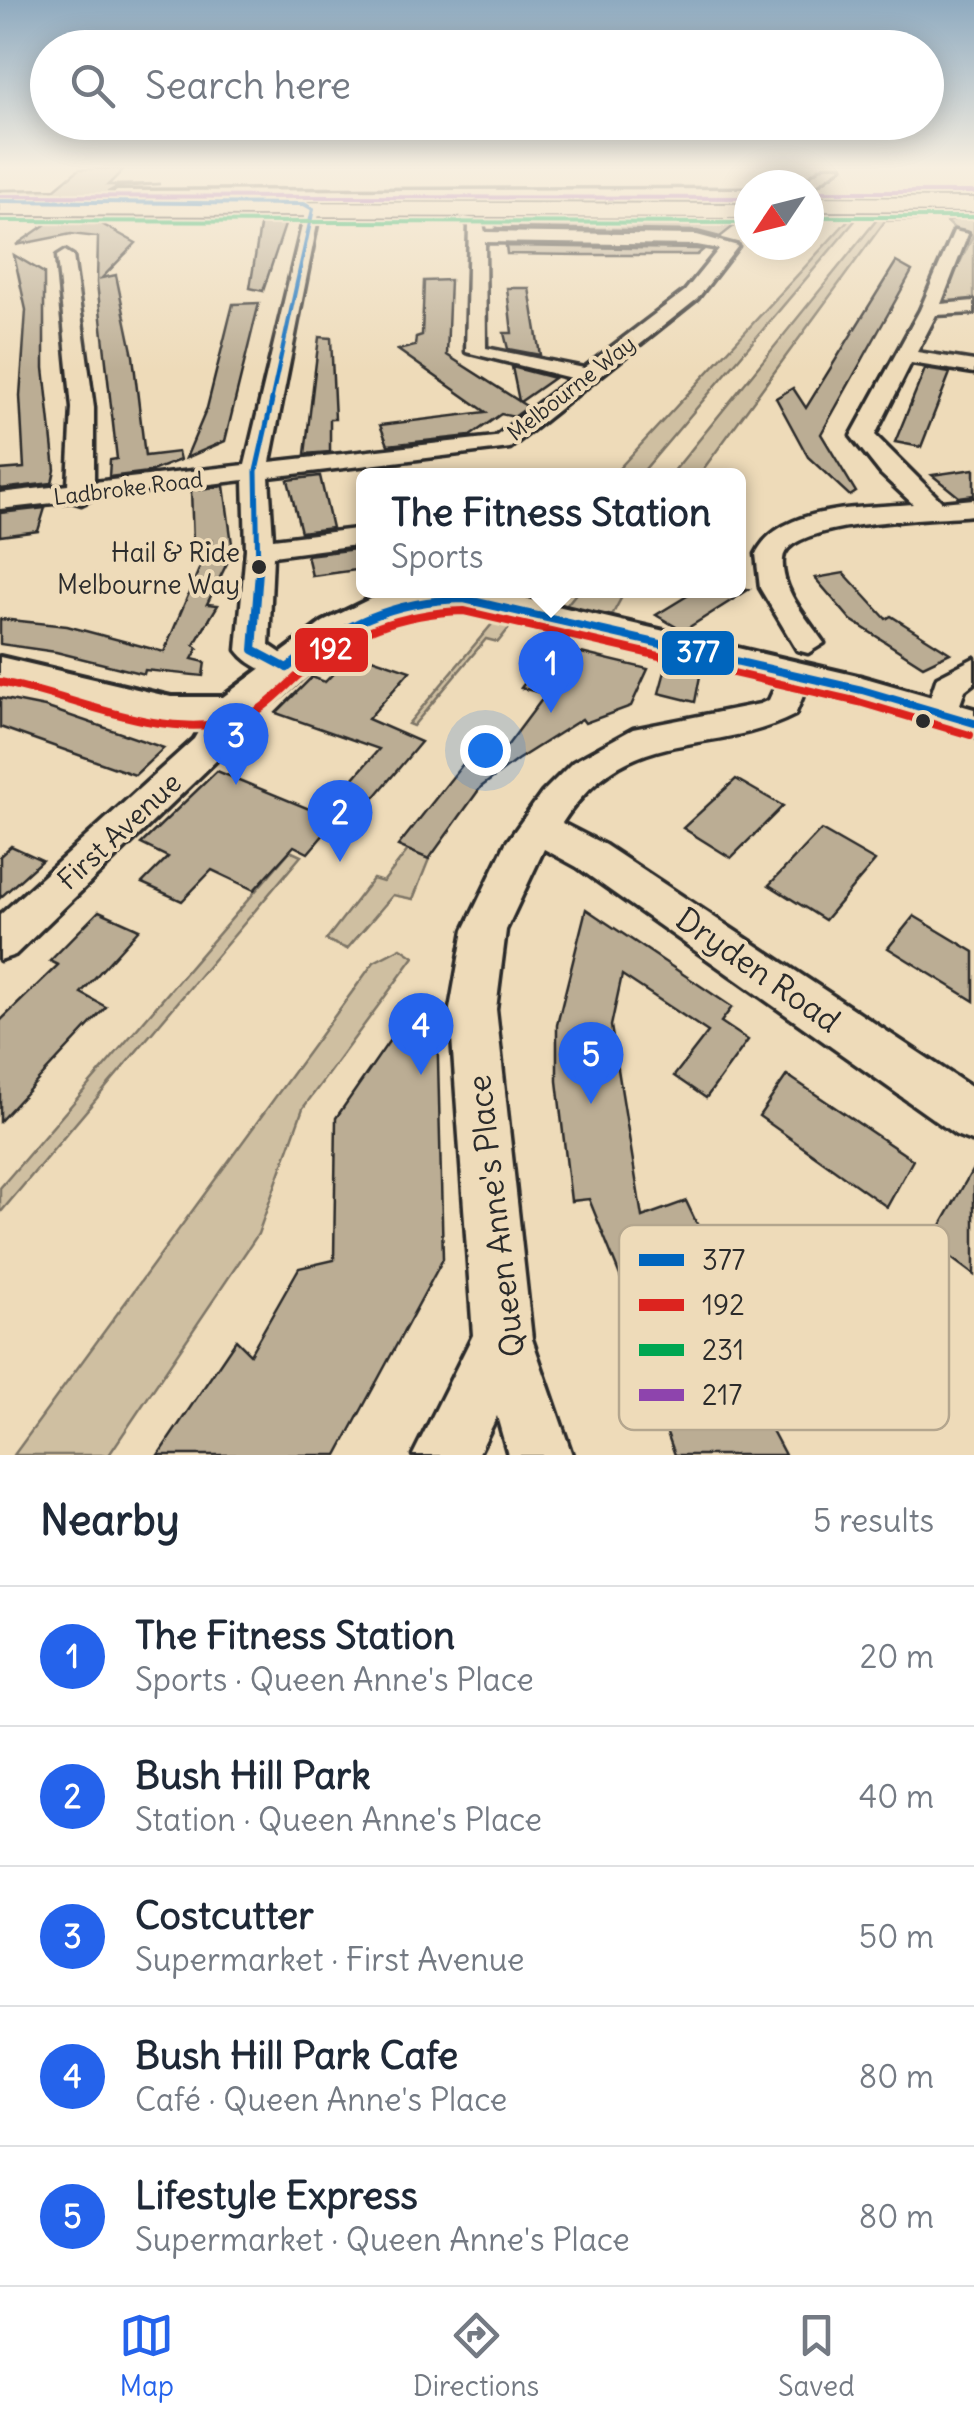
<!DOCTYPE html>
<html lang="en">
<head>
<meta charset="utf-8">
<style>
  :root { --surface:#fff; --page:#f6f6f7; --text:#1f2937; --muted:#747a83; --line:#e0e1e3; --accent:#2563eb }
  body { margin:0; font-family:Delius,sans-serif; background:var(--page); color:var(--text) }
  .compass { position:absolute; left:734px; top:170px; width:90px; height:90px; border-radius:50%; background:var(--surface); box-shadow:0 5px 25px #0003; rotate:235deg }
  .you { position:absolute; left:485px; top:750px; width:35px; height:35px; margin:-25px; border:8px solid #fff; border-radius:50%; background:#1a73e8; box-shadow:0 0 0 15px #1a73e833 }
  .badge { display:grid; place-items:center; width:65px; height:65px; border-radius:50%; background:var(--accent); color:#fff; font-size:32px; font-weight:700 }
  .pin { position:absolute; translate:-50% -82px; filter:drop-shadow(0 2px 5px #0008) }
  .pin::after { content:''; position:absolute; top:52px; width:35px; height:30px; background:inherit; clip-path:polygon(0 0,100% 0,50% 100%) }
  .popup { position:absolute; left:356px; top:468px; width:390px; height:130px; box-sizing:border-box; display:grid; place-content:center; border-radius:15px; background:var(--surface); filter:drop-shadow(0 2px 8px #0005); font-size:32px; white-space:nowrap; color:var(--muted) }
  .popup b { font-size:38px; color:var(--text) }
  .popup::after { content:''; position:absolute; left:50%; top:100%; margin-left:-20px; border:20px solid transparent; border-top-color:var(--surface) }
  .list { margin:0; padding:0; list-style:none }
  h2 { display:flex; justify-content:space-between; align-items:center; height:130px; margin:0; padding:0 40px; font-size:42px }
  h2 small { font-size:32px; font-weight:400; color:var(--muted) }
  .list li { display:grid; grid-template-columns:65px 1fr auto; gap:30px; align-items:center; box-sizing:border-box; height:140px; padding:0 40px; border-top:2px solid var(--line) }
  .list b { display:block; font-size:38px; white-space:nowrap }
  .list p { margin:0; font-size:32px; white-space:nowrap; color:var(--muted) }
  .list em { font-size:32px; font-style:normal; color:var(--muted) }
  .icon { flex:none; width:55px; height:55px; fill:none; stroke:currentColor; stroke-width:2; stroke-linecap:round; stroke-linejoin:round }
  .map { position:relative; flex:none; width:974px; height:1455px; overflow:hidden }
  .search { position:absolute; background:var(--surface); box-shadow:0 5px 25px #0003; left:30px; right:30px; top:30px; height:110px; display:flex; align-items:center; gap:25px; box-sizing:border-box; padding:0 35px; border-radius:55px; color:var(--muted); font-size:38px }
  .sheet { height:830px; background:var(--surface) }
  nav { display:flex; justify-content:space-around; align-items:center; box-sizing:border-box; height:140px; border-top:2px solid var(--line); background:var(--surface); font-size:28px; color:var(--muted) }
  nav a { display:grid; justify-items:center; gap:5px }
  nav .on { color:var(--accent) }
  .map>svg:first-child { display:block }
</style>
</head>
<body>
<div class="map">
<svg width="974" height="1455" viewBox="0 0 974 1455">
  <rect width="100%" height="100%" fill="#eedbb9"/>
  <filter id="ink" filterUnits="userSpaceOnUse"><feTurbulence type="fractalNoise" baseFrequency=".01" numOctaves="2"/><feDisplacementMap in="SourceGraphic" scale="20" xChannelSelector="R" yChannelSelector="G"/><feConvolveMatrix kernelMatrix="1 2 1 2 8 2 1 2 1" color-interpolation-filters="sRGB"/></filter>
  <g filter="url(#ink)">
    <!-- green -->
    <g fill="#cfbfa1" stroke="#7d7566" stroke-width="2.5">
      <path d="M859 216 640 475H613L851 217Z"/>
      <path d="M945 216 950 221 954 220 951 217H974V301L940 303 973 236 956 230 944 219 885 221 699 475 670 476 879 217Z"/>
      <path d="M578 591H625L610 619 565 607Z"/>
      <path d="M498 617 514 622 498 642 486 639 413 726 408 724Z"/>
      <path d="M408 850 429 859 413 899 393 895 347 949 326 940 373 879 383 882Z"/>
      <path d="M290 851 301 856 0 1213V1188Z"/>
      <path d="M401 948 414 957 303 1108 258 1234 109 1455H14L374 962Z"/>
    </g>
    <!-- building -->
    <g fill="#bbad94" stroke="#2b2b2b" stroke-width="2.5">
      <path d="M79 169H124L108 185 160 184 117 187 108 192V198L0 197V190L55 189Z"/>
      <path d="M0 219 253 220 98 222 136 243 102 278 116 275 133 356 145 456 178 452 180 460 149 472 109 477 110 460 117 459 97 283 98 237 71 234 16 245 52 220Z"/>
      <path d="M261 220 285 225 263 291 250 288Z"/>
      <path d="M496 221 739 222 720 237 697 231 496 228Z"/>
      <path d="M506 246 697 249 703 250 697 255H582L507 254Z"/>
      <path d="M14 255 44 273V368L55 470 52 483 0 489V470L24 468 20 396 26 310Z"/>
      <path d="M896 262 912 271 821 434 856 492 850 496 808 457 776 398 793 388 806 408Z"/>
      <path d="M450 280 447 355 519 401 512 367 554 378 520 402 528 407 514 417 501 414 470 436 388 445 380 425 486 412 398 350 415 346 416 337 422 335 424 281Z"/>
      <path d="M507 288H529L540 355 508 349 504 333H512Z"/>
      <path d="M259 303 225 441 186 458 207 408 233 304Z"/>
      <path d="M319 337 331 338 335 419H330V452L305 454Z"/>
      <path d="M925 369 950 373 921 447 895 442Z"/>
      <path d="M974 469V495L959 497 932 475Z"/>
      <path d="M320 476 332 528 301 532 288 480Z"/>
      <path d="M224 486 233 551 207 604 218 605 194 645 198 648 192 659 205 662 203 676 145 670 144 674 56 652 0 644V619L67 626 164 652 211 541 193 543 191 490Z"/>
      <path d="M45 508 38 531 0 536V513Z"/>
      <path d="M364 548V569L312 576 307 555Z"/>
      <path d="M844 573 886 619 891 616 950 653 923 666 851 620 815 578Z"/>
      <path d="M697 590H748L683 631 656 615Z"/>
      <path d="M552 646 648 669 631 706 585 723 582 719 517 760 481 787 429 859 398 846 478 745 501 754 546 694 521 688Z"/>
      <path d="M354 652 410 671 368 719 421 742 362 812 334 801 379 749 276 713 312 677 325 682Z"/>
      <path d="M667 664 701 671 695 702 659 693Z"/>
      <path d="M0 698 45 707 164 748 135 775 0 727Z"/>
      <path d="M217 771 336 820 308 853 294 846 254 890 212 870 182 901 142 883 168 857 141 844Z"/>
      <path d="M736 779 783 806 731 858 683 828Z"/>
      <path d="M821 830 875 861 825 920 769 885Z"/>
      <path d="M11 846 42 860 0 898V856Z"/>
      <path d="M586 909 732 1007 721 1022 748 1040 706 1098 674 1076 708 1032 622 975 611 1026 642 1217 686 1201 728 1289 724 1291 776 1412 765 1417 785 1455H675L635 1344 646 1340 589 1199 571 1201 557 1081V1025Z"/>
      <path d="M99 911 139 929 81 993 106 1007 0 1121V1021L58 965 50 961Z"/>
      <path d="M914 916 974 952V1001L888 948Z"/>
      <path d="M405 1018 437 1020 443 1259 337 1455H158L236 1340 250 1354 299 1268 334 1260 336 1118Z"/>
      <path d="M787 1075 913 1160 887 1207 759 1116Z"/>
      <path d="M974 1167V1275L931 1243Z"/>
    </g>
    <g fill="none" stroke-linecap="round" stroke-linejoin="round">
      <defs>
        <g id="minor">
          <path d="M825 167H841L811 188 799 185Z"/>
          <path d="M749 189V197L117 199 110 195 117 191Z"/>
          <path d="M313 205 320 209 270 462 495 437 571 378 466 352 469 225 461 220 464 217 482 220 485 232 697 235 738 246 697 299 510 448 269 477 273 539 364 528V544L273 556 269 645 303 668 299 675C279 680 249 667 237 650L246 549 244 480 93 498 81 504 71 501 0 509V493L68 485 72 408 57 256 65 251 73 256 94 408V482L245 465 306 209ZM485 242 697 245 719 249 685 291 584 368 486 348Z"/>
          <path d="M954 231 968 234 941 304 974 301V313L936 315 917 352 974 361V373L911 363 875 435 942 502 974 499V515C941 519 787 520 783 559 780 590 808 619 824 643L808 653 797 650 760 588 756 554C779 505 866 508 913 504L881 474 851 436 920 310Z"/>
          <path d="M974 658V683L965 690 954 721H930L925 713 937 677Z"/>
          <path d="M796 664 808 667 812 674 795 715C709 759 630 720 562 823L605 845 974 1089V1142L956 1135 577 867 544 849 506 930 496 1009 532 1339 572 1455H508L497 1416 478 1455H413L473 1335 450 1009 464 930 506 843 542 793 573 762 633 729 760 704 769 700 784 667Z"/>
          <path d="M227 700 239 703 244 711 221 756 15 955 0 960V915L194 739 215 703Z"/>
        </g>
        <path id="tertiary" d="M406 590 497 592 862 677 974 709V737L853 701 465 610C393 608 353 629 301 678 277 700 258 719 224 725 149 737 73 692 0 681V657L171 697H223L323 622 370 599Z"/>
        <g id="trunk">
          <path d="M809 197 974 198V212L809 211Z"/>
          <path d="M0 201 749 204V218L0 215Z"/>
        </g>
      </defs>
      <!-- minor casing -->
      <use href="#minor" stroke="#2b2b2b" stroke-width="7"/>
      <!-- tertiary casing -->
      <use href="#tertiary" stroke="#2b2b2b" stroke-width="8"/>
      <!-- trunk casing -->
      <use href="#trunk" stroke="#2b2b2b" stroke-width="7"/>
      <!-- minor -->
      <use href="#minor" fill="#eedbb9" fill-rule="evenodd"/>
      <!-- tertiary -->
      <use href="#tertiary" fill="#eedbb9" fill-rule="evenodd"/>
      <!-- trunk -->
      <use href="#trunk" fill="#eedbb9" fill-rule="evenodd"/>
      <defs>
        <g id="bus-1-far2">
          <path d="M0 201 304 204 313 209"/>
          <path d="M271 402 313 209"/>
        </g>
        <path id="bus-1-far1" d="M258 573 256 471 272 400"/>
        <g id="bus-1">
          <path d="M259 571 253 650 287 668"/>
          <path d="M287 668C341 625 394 600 464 599L862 690 974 723"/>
        </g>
        <path id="bus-2" d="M0 682C75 696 156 740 234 721 261 715 281 690 302 672 350 632 402 613 464 611L859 702 970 735"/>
        <g id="bus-3">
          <path d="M809 217H974"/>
          <path d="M0 221 749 223"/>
        </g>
        <g id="bus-4">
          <path d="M809 192H974"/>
          <path d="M0 196 749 198"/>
        </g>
      </defs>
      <!-- bus-1-far2 casing -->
      <use href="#bus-1-far2" stroke="#eedbb9" stroke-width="8"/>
      <!-- bus-1-far1 casing -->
      <use href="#bus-1-far1" stroke="#eedbb9" stroke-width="10"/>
      <!-- bus-1 casing -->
      <use href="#bus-1" stroke="#eedbb9" stroke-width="15"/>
      <!-- bus-2 casing -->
      <use href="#bus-2" stroke="#eedbb9" stroke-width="15"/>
      <!-- bus-3 casing -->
      <use href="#bus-3" stroke="#eedbb9" stroke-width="8"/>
      <!-- bus-4 casing -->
      <use href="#bus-4" stroke="#eedbb9" stroke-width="8"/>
      <!-- bus-1-far2 -->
      <use href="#bus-1-far2" stroke="#0065bd" stroke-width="4"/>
      <!-- bus-1-far1 -->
      <use href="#bus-1-far1" stroke="#0065bd" stroke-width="5"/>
      <!-- bus-1 -->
      <use href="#bus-1" stroke="#0065bd" stroke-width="8"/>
      <!-- bus-2 -->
      <use href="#bus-2" stroke="#dc241f" stroke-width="8"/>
      <!-- bus-3 -->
      <use href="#bus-3" stroke="#00a651" stroke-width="4"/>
      <!-- bus-4 -->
      <use href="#bus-4" stroke="#8e44ad" stroke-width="4"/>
    </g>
  </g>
  <!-- sky -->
  <linearGradient id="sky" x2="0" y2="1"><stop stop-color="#8eaac0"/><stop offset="0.45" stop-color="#f7efe0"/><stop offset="1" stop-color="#f7efe0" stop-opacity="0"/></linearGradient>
  <rect width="974" height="371" fill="url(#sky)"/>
  <!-- markers -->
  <g fill="#2b2b2b" stroke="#eedbb9" stroke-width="4">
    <circle cx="259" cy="567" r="9"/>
    <circle cx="923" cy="721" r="9"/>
  </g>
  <g text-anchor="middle" stroke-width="8" stroke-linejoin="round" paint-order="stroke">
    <!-- far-street labels -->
    <g font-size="22" fill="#2b2b2b" stroke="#eedbb9">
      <text transform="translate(571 388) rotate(-38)" y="8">Melbourne Way</text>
      <text transform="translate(128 488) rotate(-7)" y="8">Ladbroke Road</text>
    </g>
    <!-- bus labels -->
    <g font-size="26" fill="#2b2b2b" stroke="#eedbb9" text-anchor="end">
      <text x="240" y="562">Hail &amp; Ride<tspan x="240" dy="32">Melbourne Way</tspan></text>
    </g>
    <!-- street labels -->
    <g font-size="28" fill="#2b2b2b" stroke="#eedbb9">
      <text transform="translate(119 831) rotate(-43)" y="10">First Avenue</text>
    </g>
    <!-- near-street labels -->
    <g font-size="32" fill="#2b2b2b" stroke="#eedbb9">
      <text transform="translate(758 970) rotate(35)" y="11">Dryden Road</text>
      <text transform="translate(496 1216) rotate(-97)" y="11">Queen Anne's Place</text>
    </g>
  </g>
  <!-- legend -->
  <rect x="619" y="1225" width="330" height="205" rx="15" fill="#eedbb9" stroke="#b4a68e" stroke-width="2.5"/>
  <rect x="639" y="1254" width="45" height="12" fill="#0065bd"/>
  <rect x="639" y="1299" width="45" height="12" fill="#dc241f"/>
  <rect x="639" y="1344" width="45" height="12" fill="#00a651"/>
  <rect x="639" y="1389" width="45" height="12" fill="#8e44ad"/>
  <g font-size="28" fill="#2b2b2b">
    <text x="702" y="1270">377</text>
    <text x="702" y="1315">192</text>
    <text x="702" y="1360">231</text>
    <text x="702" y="1405">217</text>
  </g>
  <g stroke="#eedbb9" stroke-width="4">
    <rect x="293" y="626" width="77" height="48" rx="10" fill="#dc241f"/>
    <rect x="660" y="629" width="76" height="48" rx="10" fill="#0065bd"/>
  </g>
  <g font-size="28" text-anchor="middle" font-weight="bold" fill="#fff">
    <text x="331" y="659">192</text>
    <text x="698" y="662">377</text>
  </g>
</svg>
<svg class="compass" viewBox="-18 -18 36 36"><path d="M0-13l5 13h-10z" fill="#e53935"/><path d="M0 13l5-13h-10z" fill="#747a83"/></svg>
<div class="you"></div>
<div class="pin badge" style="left:551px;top:713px">1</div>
<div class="popup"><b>The Fitness Station</b>Sports</div>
<div class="pin badge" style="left:340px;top:862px">2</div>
<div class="pin badge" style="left:236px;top:785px">3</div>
<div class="pin badge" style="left:421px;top:1075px">4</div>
<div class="pin badge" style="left:591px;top:1104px">5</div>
<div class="search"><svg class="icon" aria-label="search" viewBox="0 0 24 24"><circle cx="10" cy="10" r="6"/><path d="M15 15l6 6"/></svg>Search here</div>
</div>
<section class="sheet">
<h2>Nearby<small>5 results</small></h2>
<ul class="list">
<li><span class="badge">1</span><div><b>The Fitness Station</b><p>Sports · Queen Anne's Place</p></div><em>20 m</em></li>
<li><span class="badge">2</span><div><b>Bush Hill Park</b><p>Station · Queen Anne's Place</p></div><em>40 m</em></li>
<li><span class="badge">3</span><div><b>Costcutter</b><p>Supermarket · First Avenue</p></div><em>50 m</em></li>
<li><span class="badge">4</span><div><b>Bush Hill Park Cafe</b><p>Café · Queen Anne's Place</p></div><em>80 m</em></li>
<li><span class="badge">5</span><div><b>Lifestyle Express</b><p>Supermarket · Queen Anne's Place</p></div><em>80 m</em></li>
</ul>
</section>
<nav>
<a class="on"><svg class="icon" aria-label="map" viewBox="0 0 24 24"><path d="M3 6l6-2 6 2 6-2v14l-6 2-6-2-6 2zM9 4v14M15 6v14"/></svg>Map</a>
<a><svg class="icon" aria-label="directions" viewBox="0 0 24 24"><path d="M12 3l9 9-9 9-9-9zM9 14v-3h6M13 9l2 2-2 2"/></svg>Directions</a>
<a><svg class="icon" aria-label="saved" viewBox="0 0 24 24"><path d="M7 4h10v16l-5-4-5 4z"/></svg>Saved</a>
</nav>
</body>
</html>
